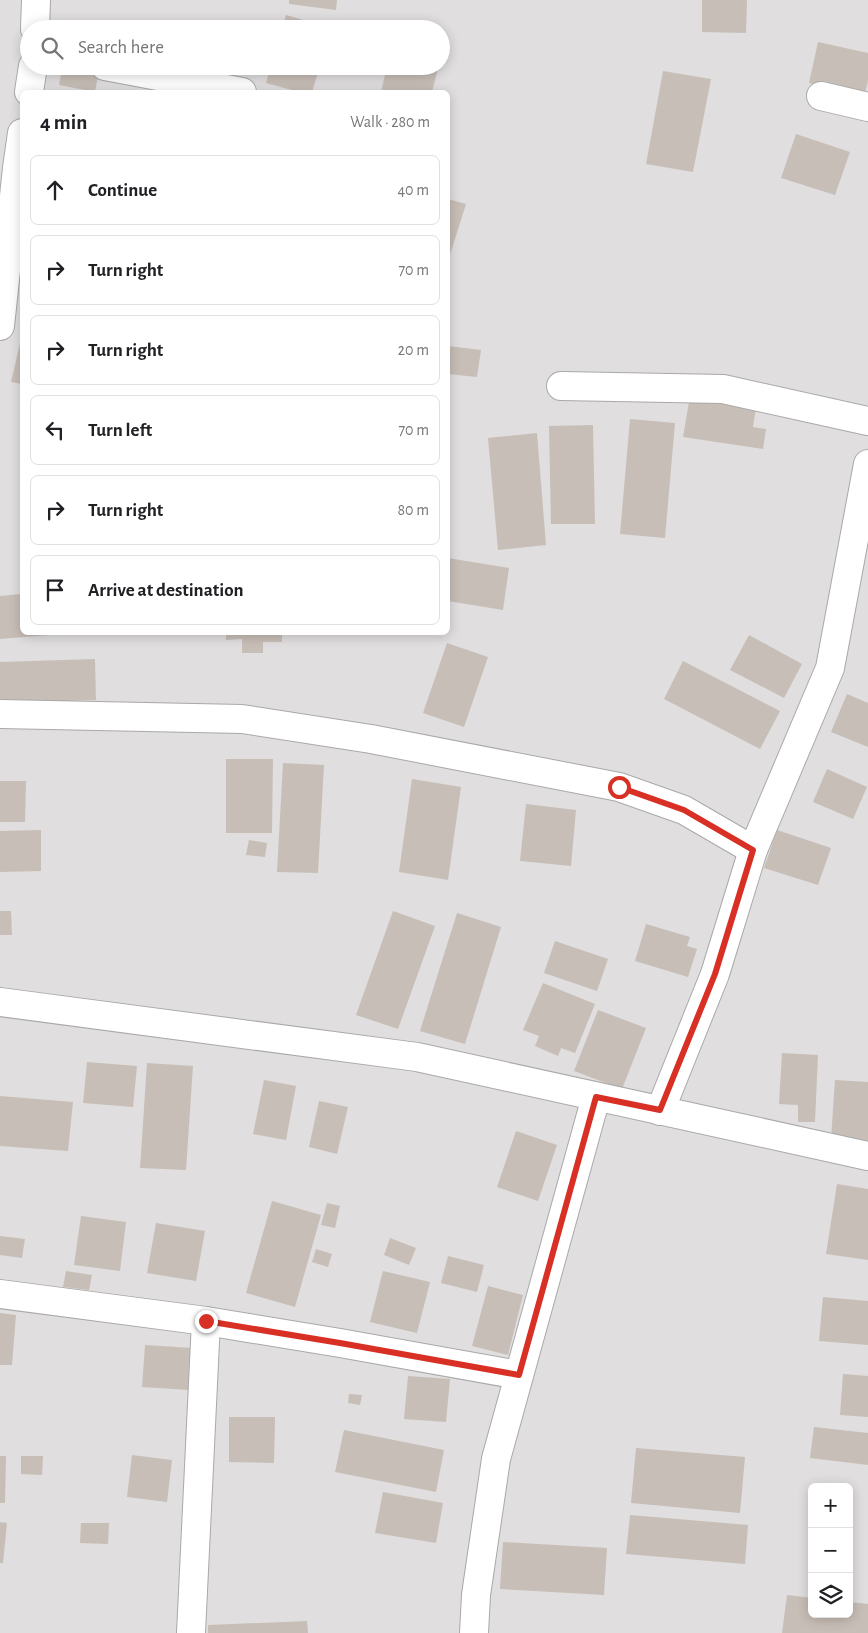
<!DOCTYPE html>
<html lang="en">
<head>
<meta charset="utf-8">
<style>
  :root { --surface:#fff; --page:#f2f2f2; --text:#202124; --muted:#757577; --line:#e0e0e0 }
  body { margin:0; font-family:"Alegreya Sans",sans-serif; background:var(--page); color:var(--text) }
  .controls { position:absolute; right:15px; bottom:15px; display:grid; overflow:hidden; border-radius:8px; box-shadow:0 2px 12px #0003 }
  .controls button { width:45px; height:45px; display:grid; place-items:center; padding:0; border:0; border-bottom:1px solid var(--line); background:var(--surface); color:var(--text); font:25px sans-serif }
  .stop { position:absolute; width:15px; height:15px; margin:-11px; border:4px solid #d93025; border-radius:50%; background:#fff }
  .stop.end { background:#d93025; border-color:#fff; box-shadow:0 1px 5px #0008 }
  .list { margin:0; padding:0; list-style:none }
  h2 { display:flex; justify-content:space-between; align-items:center; height:65px; margin:0; padding:0 20px; font-size:21px }
  h2 small { font-size:16px; font-weight:400; color:var(--muted) }
  .list li { display:grid; grid-template-columns:32px 1fr auto; gap:15px; align-items:center; box-sizing:border-box; height:70px; margin:0 10px 10px; padding:0 10px; border:1px solid var(--line); border-radius:8px }
  .list b { display:block; font-size:19px; white-space:nowrap }
  .list em { font-size:16px; font-style:normal; color:var(--muted) }
  .icon { flex:none; width:28px; height:28px; fill:none; stroke:currentColor; stroke-width:2; stroke-linecap:round; stroke-linejoin:round }
  .map { position:relative; flex:none; width:868px; height:1633px; overflow:hidden }
  .search { position:absolute; background:var(--surface); box-shadow:0 2px 12px #0003; left:20px; top:20px; width:430px; height:55px; display:flex; align-items:center; gap:12px; box-sizing:border-box; padding:0 18px; border-radius:28px; color:var(--muted); font-size:19px }
  .panel { position:absolute; background:var(--surface); box-shadow:0 2px 12px #0003; left:20px; top:90px; width:430px; height:545px; border-radius:8px }
  .map>svg:first-child { display:block }
</style>
</head>
<body>
<div class="map">
<svg width="868" height="1633" viewBox="0 0 868 1633">
  <rect width="100%" height="100%" fill="#f2eee8"/>
  <!-- residential -->
  <path fill="#e0dede" fill-rule="evenodd" d="M0 0H868V1633H0ZM29 29H441V66H29ZM22 92H448V632H22ZM812 1487H849V1614H812Z"/>
  <!-- building -->
  <g fill="#c7beb7">
    <path d="M289 0H337L336 10 289 4Z"/>
    <path d="M702 0H747L746 33 702 32Z"/>
    <path d="M286 15 332 28V29H282Z"/>
    <path d="M818 42 868 53V80L865 94 809 83Z"/>
    <path d="M271 66H320L312 92H299L266 83Z"/>
    <path d="M387 66H429L438 68 432 92H381Z"/>
    <path d="M62 70 98 76 95 92 59 85Z"/>
    <path d="M663 71 711 79 693 172 646 164Z"/>
    <path d="M796 134 850 152 835 195 781 178Z"/>
    <path d="M448 199 466 204 448 261Z"/>
    <path d="M22 335V384L11 382Z"/>
    <path d="M448 346 481 350 477 377 448 374Z"/>
    <path d="M690 396 756 407 753 427 766 429 763 449 683 437Z"/>
    <path d="M630 419 675 423 665 538 620 534Z"/>
    <path d="M593 425 595 524H551L549 426Z"/>
    <path d="M537 433 546 545 498 550 488 438Z"/>
    <path d="M448 558 509 568 503 610 448 601Z"/>
    <path d="M22 594V632H48L49 635 0 639V596Z"/>
    <path d="M226 632H282V642H263V653H242V639L226 640Z"/>
    <path d="M749 635 802 664 784 698 730 670Z"/>
    <path d="M447 643 488 657 464 727 423 713Z"/>
    <path d="M95 659 96 700 0 703V662Z"/>
    <path d="M683 661 780 711 760 749 664 699Z"/>
    <path d="M847 694 868 703V747L831 732Z"/>
    <path d="M226 759H273L272 833H226Z"/>
    <path d="M283 763 324 765 318 873 277 872Z"/>
    <path d="M827 769 867 787 853 819 813 802Z"/>
    <path d="M412 779 461 787 448 880 399 872Z"/>
    <path d="M0 781H26L25 822H0Z"/>
    <path d="M526 804 576 810 571 866 520 861Z"/>
    <path d="M41 830V871L0 872V831Z"/>
    <path d="M777 830 831 848 818 885 764 868Z"/>
    <path d="M249 840 267 843 265 857 246 855Z"/>
    <path d="M0 911H11L12 935H0Z"/>
    <path d="M393 911 435 926 398 1029 356 1015Z"/>
    <path d="M457 913 501 927 465 1044 420 1031Z"/>
    <path d="M646 924 690 937 687 946 697 949 688 977 635 961Z"/>
    <path d="M555 941 608 959 597 991 544 973Z"/>
    <path d="M543 983 595 1004 575 1053 561 1048 558 1056 535 1046 539 1036 523 1030Z"/>
    <path d="M598 1010 646 1028 622 1089 574 1071Z"/>
    <path d="M782 1053 818 1055 815 1122H798V1105L779 1104Z"/>
    <path d="M87 1062 137 1066 133 1107 83 1103Z"/>
    <path d="M147 1063 193 1066 186 1170 140 1168Z"/>
    <path d="M264 1080 296 1086 286 1140 253 1134Z"/>
    <path d="M835 1080 868 1082V1141L831 1139Z"/>
    <path d="M0 1096 73 1102 68 1151 0 1146Z"/>
    <path d="M319 1101 348 1107 337 1154 309 1147Z"/>
    <path d="M516 1131 557 1145 538 1201 497 1187Z"/>
    <path d="M837 1184 868 1189V1260L826 1254Z"/>
    <path d="M272 1201 321 1215 295 1307 246 1293Z"/>
    <path d="M327 1203 340 1206 335 1228 321 1225Z"/>
    <path d="M81 1216 126 1222 120 1271 74 1265Z"/>
    <path d="M156 1223 205 1231 196 1281 147 1273Z"/>
    <path d="M0 1236 25 1239 22 1258 0 1255Z"/>
    <path d="M390 1238 416 1248 409 1265 384 1255Z"/>
    <path d="M316 1249 332 1254 328 1267 312 1262Z"/>
    <path d="M448 1256 484 1265 477 1292 441 1283Z"/>
    <path d="M66 1271 92 1275 89 1290 63 1287Z"/>
    <path d="M383 1271 430 1282 417 1333 370 1322Z"/>
    <path d="M488 1286 523 1295 508 1355 472 1346Z"/>
    <path d="M823 1297 868 1301V1345L819 1341Z"/>
    <path d="M0 1313 16 1315 12 1365H0Z"/>
    <path d="M145 1345 192 1348 189 1390 142 1387Z"/>
    <path d="M843 1374 868 1376V1417L840 1415Z"/>
    <path d="M408 1376 450 1379 446 1422 404 1419Z"/>
    <path d="M349 1394 362 1395 360 1405 348 1403Z"/>
    <path d="M229 1417H275L274 1463 229 1462Z"/>
    <path d="M814 1427 868 1433V1465L810 1458Z"/>
    <path d="M344 1430 444 1450 436 1492 335 1472Z"/>
    <path d="M636 1448 745 1457 740 1513 631 1503Z"/>
    <path d="M132 1455 172 1460 167 1502 127 1497Z"/>
    <path d="M0 1456H6L5 1503H0Z"/>
    <path d="M21 1456H43L42 1475 21 1474Z"/>
    <path d="M383 1492 443 1503 436 1543 375 1533Z"/>
    <path d="M630 1515 748 1525 745 1564 626 1554Z"/>
    <path d="M0 1522 7 1523 3 1563H0Z"/>
    <path d="M81 1523H109L108 1544 80 1543Z"/>
    <path d="M503 1542 607 1548 604 1595 500 1589Z"/>
    <path d="M787 1595 812 1598V1614H849V1602L868 1604V1633H782Z"/>
    <path d="M307 1621 308 1633H208V1625Z"/>
  </g>
  <g fill="none" stroke-linecap="round" stroke-linejoin="round">
    <defs>
      <g id="minor">
        <path d="M35 29 36 0"/>
        <path d="M105 66 242 92"/>
        <path d="M29 92 33 66"/>
        <path d="M821 96 868 107"/>
        <path d="M0 326 17 168 22 133"/>
        <path d="M561 386 723 389 868 421"/>
        <path d="M0 714 242 719 371 739 619 787 684 810 753 850"/>
        <path d="M0 1002 417 1057 868 1156"/>
        <path d="M660 1111 715 974 753 850 830 668 868 464"/>
        <path d="M0 1294 206 1321 340 1343 519 1375"/>
        <path d="M191 1633 206 1321"/>
        <path d="M474 1633 476 1595 496 1459 596 1097"/>
      </g>
    </defs>
    <!-- minor casing -->
    <use href="#minor" stroke="#a9a9a9" stroke-width="30"/>
    <!-- minor -->
    <use href="#minor" stroke="#fff" stroke-width="28"/>
  </g>
  <g fill="none" stroke-linecap="round" stroke-linejoin="round">
    <!-- route -->
    <path stroke="#d93025" stroke-width="6" d="M206 1321 340 1343 519 1375 596 1097 660 1110 715 974 753 850 684 810 619 787"/>
  </g>
</svg>
<div class="controls">
<button>+</button>
<button>−</button>
<button><svg class="icon" aria-label="layers" viewBox="0 0 24 24"><path d="M12 4l9 5-9 5-9-5zM3 14l9 5 9-5"/></svg></button>
</div>
<div class="stop" style="left:619px;top:787px"></div>
<div class="stop end" style="left:206px;top:1321px"></div>
<div class="search"><svg class="icon" aria-label="search" viewBox="0 0 24 24"><circle cx="10" cy="10" r="6"/><path d="M15 15l6 6"/></svg>Search here</div>
<section class="panel">
<h2>4 min<small>Walk · 280 m</small></h2>
<ul class="list">
<li><svg class="icon" aria-label="ahead" viewBox="0 0 24 24"><path d="M12 20V5M6 11l6-6 6 6"/></svg><div><b>Continue</b></div><em>40 m</em></li>
<li><svg class="icon" aria-label="right" viewBox="0 0 24 24"><path d="M7 20v-9h11M14 6l5 5-5 5"/></svg><div><b>Turn right</b></div><em>70 m</em></li>
<li><svg class="icon" aria-label="right" viewBox="0 0 24 24"><path d="M7 20v-9h11M14 6l5 5-5 5"/></svg><div><b>Turn right</b></div><em>20 m</em></li>
<li><svg class="icon" aria-label="left" viewBox="0 0 24 24"><path d="M17 20v-9H6M10 6l-5 5 5 5"/></svg><div><b>Turn left</b></div><em>70 m</em></li>
<li><svg class="icon" aria-label="right" viewBox="0 0 24 24"><path d="M7 20v-9h11M14 6l5 5-5 5"/></svg><div><b>Turn right</b></div><em>80 m</em></li>
<li><svg class="icon" aria-label="arrive" viewBox="0 0 24 24"><path d="M6 21V4h12l-3 4 3 4H6"/></svg><div><b>Arrive at destination</b></div></li>
</ul>
</section>
</div>
</body>
</html>
